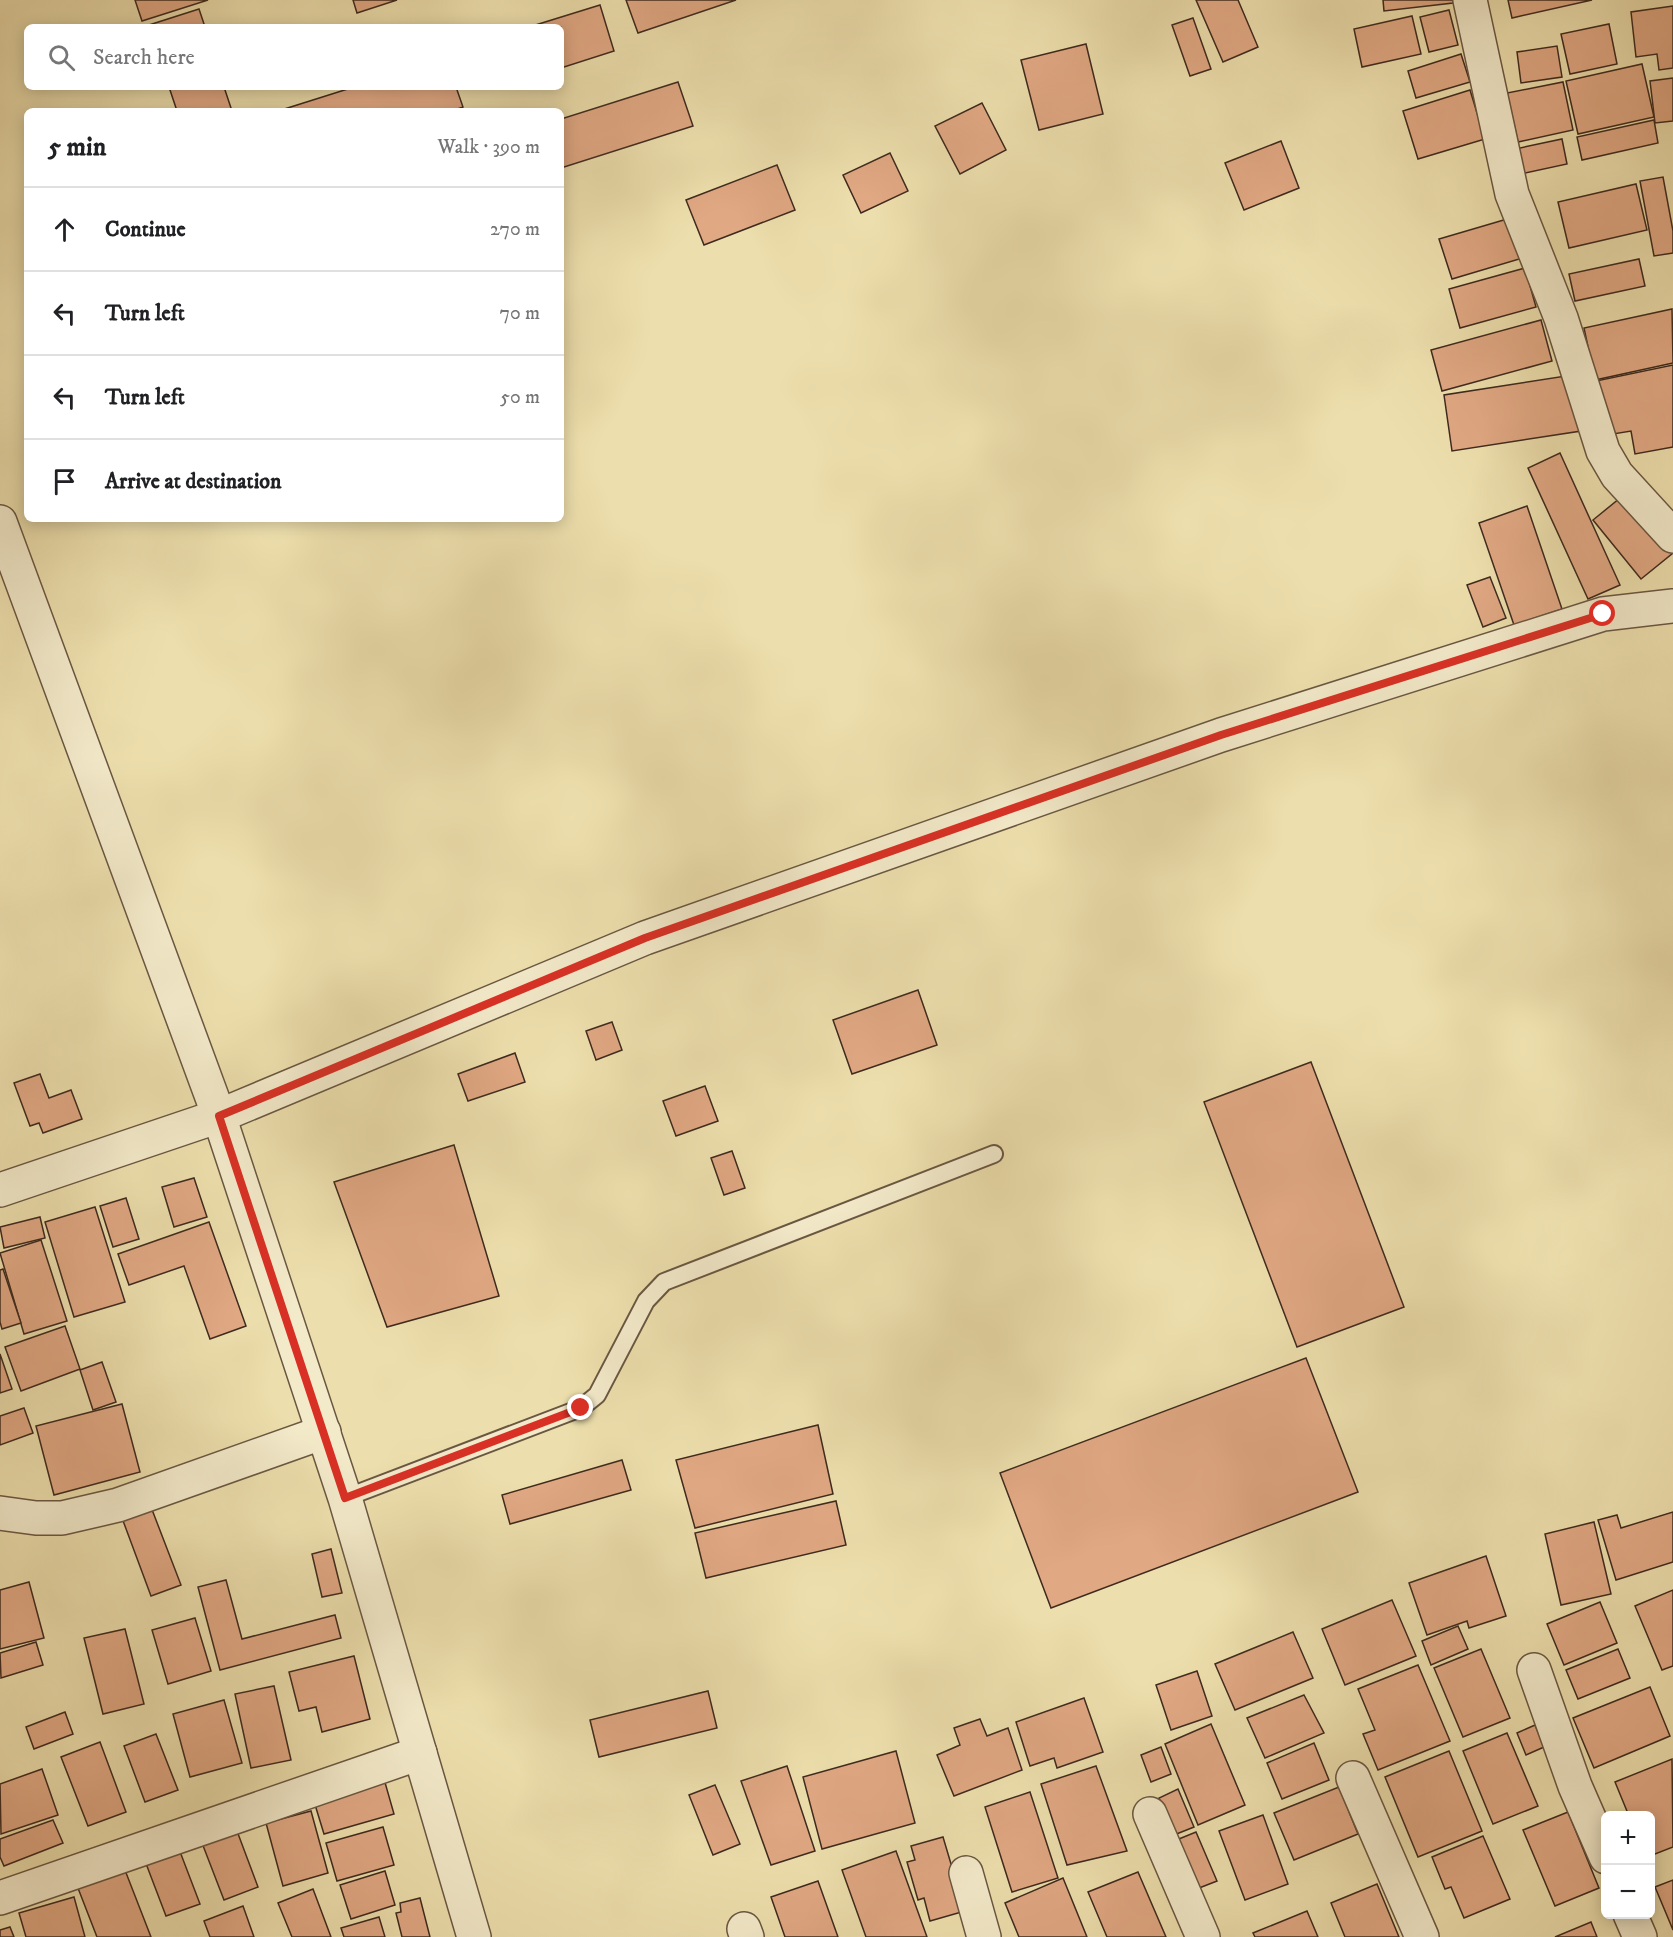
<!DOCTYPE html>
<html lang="en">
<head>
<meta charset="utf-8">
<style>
  :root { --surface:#fff; --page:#f6f6f6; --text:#202124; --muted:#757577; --line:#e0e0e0 }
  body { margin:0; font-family:"IM FELL DW Pica",serif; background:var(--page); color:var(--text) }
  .controls { position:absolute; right:18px; bottom:18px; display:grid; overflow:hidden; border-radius:9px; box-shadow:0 3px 15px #0003 }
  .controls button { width:54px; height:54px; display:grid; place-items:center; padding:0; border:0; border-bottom:2px solid var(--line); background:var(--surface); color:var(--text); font:30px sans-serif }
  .stop { position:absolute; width:18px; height:18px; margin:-14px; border:4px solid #d93025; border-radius:50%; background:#fff }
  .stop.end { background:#d93025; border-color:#fff; box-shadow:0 2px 6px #0008 }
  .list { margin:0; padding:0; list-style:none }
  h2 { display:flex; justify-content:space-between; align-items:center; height:78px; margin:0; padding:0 24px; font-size:26px }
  h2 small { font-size:20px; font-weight:400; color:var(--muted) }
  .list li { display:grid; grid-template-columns:39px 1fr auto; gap:18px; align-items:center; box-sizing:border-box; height:84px; padding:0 24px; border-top:2px solid var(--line) }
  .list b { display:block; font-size:22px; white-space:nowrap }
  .list em { font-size:20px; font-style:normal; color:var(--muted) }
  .icon { flex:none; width:33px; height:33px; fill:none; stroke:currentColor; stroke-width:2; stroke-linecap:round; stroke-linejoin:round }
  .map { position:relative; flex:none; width:1673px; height:1937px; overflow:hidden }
  .search { position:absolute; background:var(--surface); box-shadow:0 3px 15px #0003; left:24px; top:24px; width:540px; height:66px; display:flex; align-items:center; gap:15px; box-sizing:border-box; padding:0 21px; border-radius:9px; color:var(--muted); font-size:22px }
  .panel { position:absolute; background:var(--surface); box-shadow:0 3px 15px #0003; left:24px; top:108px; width:540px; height:414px; border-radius:9px }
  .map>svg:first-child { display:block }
</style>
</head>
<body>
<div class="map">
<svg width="1673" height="1937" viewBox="0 0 1673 1937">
  <rect width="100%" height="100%" fill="#eddfad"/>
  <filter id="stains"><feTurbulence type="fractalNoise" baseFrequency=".00333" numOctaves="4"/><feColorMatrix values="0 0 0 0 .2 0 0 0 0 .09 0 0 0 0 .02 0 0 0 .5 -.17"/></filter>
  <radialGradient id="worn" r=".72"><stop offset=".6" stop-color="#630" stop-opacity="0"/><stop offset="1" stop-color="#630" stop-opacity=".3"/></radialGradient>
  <!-- building -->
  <g fill="#e0a883" stroke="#3e2a1e" stroke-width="1.5">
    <path d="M135 0H208L142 21Z"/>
    <path d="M353 0H397L357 13Z"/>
    <path d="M626 0H736L638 33Z"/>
    <path d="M1196 0H1238L1258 47 1223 62Z"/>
    <path d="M1383 0H1453V3L1384 11Z"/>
    <path d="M1508 0H1592L1512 18Z"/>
    <path d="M600 5 614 51 561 68V27H529Z"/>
    <path d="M1673 6V68L1659 70 1657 54 1636 57 1631 12Z"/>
    <path d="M199 9 205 27H150L149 25Z"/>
    <path d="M1449 10 1458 45 1429 52 1420 17Z"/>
    <path d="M1412 16 1421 54 1362 67 1354 29Z"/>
    <path d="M1193 18 1211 69 1190 76 1172 25Z"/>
    <path d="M1609 24 1617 64 1570 74 1561 34Z"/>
    <path d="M1086 44 1103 114 1039 130 1021 60Z"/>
    <path d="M1557 46 1562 77 1521 83 1517 52Z"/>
    <path d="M1461 54 1470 82 1416 98 1408 71Z"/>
    <path d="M1642 64 1654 117 1578 134 1566 81Z"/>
    <path d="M1673 78V121L1655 123 1650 81Z"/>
    <path d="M678 82 693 126 561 168V119Z"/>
    <path d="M1563 82 1573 130 1518 142 1507 93Z"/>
    <path d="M169 87H224L232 111H177Z"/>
    <path d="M354 87H456L463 107 452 111H278Z"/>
    <path d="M1470 90 1485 139 1418 159 1403 111Z"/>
    <path d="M982 103 1006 150 960 174 935 126Z"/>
    <path d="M1654 120 1658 143 1582 160 1577 137Z"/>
    <path d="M1562 139 1567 164 1520 174 1515 149Z"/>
    <path d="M1281 141 1299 188 1244 210 1225 163Z"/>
    <path d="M890 153 908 191 861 213 843 175Z"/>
    <path d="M777 165 795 210 704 245 686 200Z"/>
    <path d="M1663 177 1673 231V253L1654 256 1640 181Z"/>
    <path d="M1636 184 1647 230 1569 248 1558 202Z"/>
    <path d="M1514 217 1526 257 1452 279 1439 239Z"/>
    <path d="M1639 259 1645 286 1575 301 1569 274Z"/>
    <path d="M1525 268 1536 307 1460 328 1449 289Z"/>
    <path d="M1672 309 1673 363 1595 380 1584 328Z"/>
    <path d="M1541 320 1552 361 1442 391 1431 350Z"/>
    <path d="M1673 365V447L1635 454 1631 431 1607 435 1596 381Z"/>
    <path d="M1572 375 1581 431 1452 451 1444 395Z"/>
    <path d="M1560 453 1620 585 1588 599 1528 468Z"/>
    <path d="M1625 494 1673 553 1641 579 1593 520Z"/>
    <path d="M1527 506 1562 609 1514 625 1479 523Z"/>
    <path d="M1490 577 1506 618 1483 627 1467 585Z"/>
    <path d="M918 990 937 1045 852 1074 833 1020Z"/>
    <path d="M612 1022 622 1050 596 1060 586 1031Z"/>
    <path d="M515 1053 525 1082 468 1101 458 1074Z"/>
    <path d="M1311 1062 1404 1307 1297 1347 1204 1102Z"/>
    <path d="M40 1074 49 1098 71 1090 82 1119 43 1133 39 1123 30 1126 14 1083Z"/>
    <path d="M705 1086 718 1121 676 1136 663 1101Z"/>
    <path d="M454 1145 499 1296 387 1327 334 1182Z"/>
    <path d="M732 1151 745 1188 724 1195 711 1158Z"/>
    <path d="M194 1178 207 1217 174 1227 162 1187Z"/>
    <path d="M126 1198 139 1239 113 1247 100 1206Z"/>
    <path d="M95 1207 125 1302 74 1317 45 1222Z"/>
    <path d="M40 1217 45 1238 4 1248 0 1227Z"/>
    <path d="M209 1222 246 1326 210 1339 184 1266 129 1285 118 1254Z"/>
    <path d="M41 1240 67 1321 24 1334 0 1253Z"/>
    <path d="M3 1269 21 1323 2 1329 0 1322V1270Z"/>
    <path d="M65 1326 80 1369 21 1391 5 1347Z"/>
    <path d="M0 1354 12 1389 0 1393Z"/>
    <path d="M1306 1358 1358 1492 1051 1608 1000 1473Z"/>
    <path d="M102 1362 116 1402 93 1410 80 1370Z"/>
    <path d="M122 1404 140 1472 54 1495 36 1426Z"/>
    <path d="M24 1408 33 1433 0 1445V1416Z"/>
    <path d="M818 1425 833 1494 695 1528 676 1460Z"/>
    <path d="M622 1460 631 1490 510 1524 502 1495Z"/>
    <path d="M836 1501 846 1545 706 1578 695 1533Z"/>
    <path d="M151 1507 181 1585 151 1596 122 1518Z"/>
    <path d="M1673 1512V1562L1616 1580 1598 1520 1617 1515 1621 1528Z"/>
    <path d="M1594 1522 1611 1594 1561 1605 1545 1534Z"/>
    <path d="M331 1549 342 1593 322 1597 312 1554Z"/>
    <path d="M1486 1556 1506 1616 1469 1628 1467 1621 1427 1635 1409 1583Z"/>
    <path d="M226 1580 242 1639 335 1615 341 1638 220 1670 198 1587Z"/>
    <path d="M29 1582 44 1638 0 1649V1590Z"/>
    <path d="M1673 1590V1666L1662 1670 1635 1606Z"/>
    <path d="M1392 1600 1416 1656 1345 1685 1322 1629Z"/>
    <path d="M1600 1602 1617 1643 1564 1665 1547 1624Z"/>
    <path d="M195 1618 211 1671 168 1684 152 1630Z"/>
    <path d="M1458 1626 1468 1649 1431 1665 1422 1641Z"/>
    <path d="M125 1629 144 1704 103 1714 84 1638Z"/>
    <path d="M1293 1632 1313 1678 1235 1710 1215 1664Z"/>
    <path d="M36 1642 43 1665 1 1678 0 1653Z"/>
    <path d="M1481 1649 1510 1718 1463 1737 1434 1668Z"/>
    <path d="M1618 1649 1630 1678 1578 1699 1566 1670Z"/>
    <path d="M354 1656 370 1719 322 1732 316 1707 299 1711 289 1672Z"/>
    <path d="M1418 1665 1450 1741 1378 1770 1363 1734 1375 1730 1358 1689Z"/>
    <path d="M1197 1671 1212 1716 1171 1730 1156 1685Z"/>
    <path d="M274 1686 291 1760 251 1768 235 1694Z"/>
    <path d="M1650 1687 1670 1736 1594 1768 1573 1718Z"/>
    <path d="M708 1691 717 1728 599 1757 590 1720Z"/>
    <path d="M1304 1695 1324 1733 1265 1758 1247 1718Z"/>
    <path d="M1084 1698 1103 1752 1057 1768 1054 1758 1030 1766 1016 1722Z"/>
    <path d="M224 1700 242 1763 190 1777 173 1714Z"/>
    <path d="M65 1712 73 1734 34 1749 26 1727Z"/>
    <path d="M980 1719 987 1736 1008 1728 1022 1770 954 1796 937 1755 960 1745 954 1728Z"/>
    <path d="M1211 1724 1245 1805 1198 1825 1165 1744Z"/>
    <path d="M1535 1725 1544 1747 1526 1755 1517 1733Z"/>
    <path d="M1507 1733 1538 1806 1493 1824 1463 1751Z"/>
    <path d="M156 1734 178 1790 145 1802 124 1746Z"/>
    <path d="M100 1742 126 1812 88 1826 61 1757Z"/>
    <path d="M1314 1743 1329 1780 1282 1799 1267 1763Z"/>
    <path d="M1161 1747 1171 1774 1151 1782 1141 1755Z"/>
    <path d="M896 1751 915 1823 822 1849 803 1777Z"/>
    <path d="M1449 1751 1482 1831 1418 1857 1385 1777Z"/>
    <path d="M1672 1759 1673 1847 1650 1856V1816H1629L1615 1782Z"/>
    <path d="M380 1765 394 1814 324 1834 309 1785Z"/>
    <path d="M787 1766 815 1851 771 1865 741 1781Z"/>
    <path d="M1096 1766 1127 1851 1067 1865 1041 1784Z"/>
    <path d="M42 1769 58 1815 1 1834 0 1784Z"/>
    <path d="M715 1785 740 1844 713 1855 689 1795Z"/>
    <path d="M1339 1787 1358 1834 1294 1860 1274 1813Z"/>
    <path d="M1178 1789 1194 1827 1174 1835 1159 1798Z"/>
    <path d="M1030 1792 1058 1878 1012 1892 985 1807Z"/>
    <path d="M311 1811 328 1873 283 1886 266 1823Z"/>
    <path d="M1568 1812 1599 1888 1555 1906 1523 1830Z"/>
    <path d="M1263 1815 1288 1884 1245 1900 1219 1831Z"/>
    <path d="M53 1820 63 1843 4 1866 0 1857V1839Z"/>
    <path d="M383 1827 394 1865 337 1881 326 1843Z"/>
    <path d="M237 1831 258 1887 224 1900 202 1843Z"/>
    <path d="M1196 1832 1217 1881 1194 1890 1174 1841Z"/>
    <path d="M1483 1836 1510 1899 1464 1918 1451 1887 1445 1889 1432 1857Z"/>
    <path d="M943 1837 965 1911 930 1921 924 1898 918 1900 907 1862 915 1860 911 1846Z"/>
    <path d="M179 1849 200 1904 166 1916 145 1861Z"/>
    <path d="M896 1851 927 1937H866L842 1870Z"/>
    <path d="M123 1865 151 1937H97L76 1883Z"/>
    <path d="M385 1871 395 1905 351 1919 340 1885Z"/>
    <path d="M1138 1872 1166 1937H1107L1088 1892Z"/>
    <path d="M1063 1878 1087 1937H1019L1005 1903Z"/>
    <path d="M1673 1880V1930L1655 1887Z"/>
    <path d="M818 1881 838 1937H785L771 1897Z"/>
    <path d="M1377 1884 1399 1937H1345L1331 1903Z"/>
    <path d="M313 1889 331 1937H292L278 1903Z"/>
    <path d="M74 1897 85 1937H26L19 1913Z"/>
    <path d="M420 1898 430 1937H402L396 1913 401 1912 400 1903Z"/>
    <path d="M243 1906 254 1937H210L204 1921Z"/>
    <path d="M1307 1911 1318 1937H1255L1253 1933Z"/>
    <path d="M379 1917 385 1937H344L341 1928Z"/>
    <path d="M1591 1922 1597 1937H1555Z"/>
    <path d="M10 1927 14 1937H0V1930Z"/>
  </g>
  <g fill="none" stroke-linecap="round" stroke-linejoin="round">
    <defs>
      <path id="service" d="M345 1498 581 1408 597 1395 646 1301 664 1282 994 1154"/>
      <g id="minor">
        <path d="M1470 0 1512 194 1561 318 1603 451 1617 475 1673 536"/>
        <path d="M0 522 219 1116 345 1498 474 1937"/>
        <path d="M0 1190 219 1116 645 938 1221 735 1603 614 1673 606"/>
        <path d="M0 1513 36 1518H62L118 1505 324 1432"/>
        <path d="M1534 1670 1575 1786 1606 1857"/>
        <path d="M1353 1778 1422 1937"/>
        <path d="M1150 1814 1203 1937"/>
        <path d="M966 1873 984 1937"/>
        <path d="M0 1898 420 1753"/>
        <path d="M1630 1914 1640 1937"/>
        <path d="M744 1929 747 1937"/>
      </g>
    </defs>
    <!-- service casing -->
    <use href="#service" stroke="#6a5742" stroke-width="20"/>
    <!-- minor casing -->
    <use href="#minor" stroke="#6a5742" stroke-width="36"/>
    <!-- service -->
    <use href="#service" stroke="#f3eaca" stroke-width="16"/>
    <!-- minor -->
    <use href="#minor" stroke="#f3eaca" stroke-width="33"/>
  </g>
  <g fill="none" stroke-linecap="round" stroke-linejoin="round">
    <!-- route -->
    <path stroke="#d93025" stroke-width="8" d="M581 1408 345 1498 219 1116 645 938 1221 735 1603 614"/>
  </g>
  <rect width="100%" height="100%" filter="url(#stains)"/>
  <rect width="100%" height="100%" fill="url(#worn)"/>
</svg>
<div class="controls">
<button>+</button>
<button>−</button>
</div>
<div class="stop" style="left:1603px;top:614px"></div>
<div class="stop end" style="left:581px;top:1408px"></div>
<div class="search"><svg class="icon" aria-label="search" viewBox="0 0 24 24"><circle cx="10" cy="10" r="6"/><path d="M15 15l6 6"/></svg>Search here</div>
<section class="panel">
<h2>5 min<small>Walk · 390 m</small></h2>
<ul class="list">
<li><svg class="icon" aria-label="ahead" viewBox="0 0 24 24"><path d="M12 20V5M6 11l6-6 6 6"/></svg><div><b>Continue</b></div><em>270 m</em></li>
<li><svg class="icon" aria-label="left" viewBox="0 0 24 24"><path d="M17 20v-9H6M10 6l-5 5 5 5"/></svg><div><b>Turn left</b></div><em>70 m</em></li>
<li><svg class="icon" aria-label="left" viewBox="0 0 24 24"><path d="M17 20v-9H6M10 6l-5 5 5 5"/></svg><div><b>Turn left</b></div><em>50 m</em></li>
<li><svg class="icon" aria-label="arrive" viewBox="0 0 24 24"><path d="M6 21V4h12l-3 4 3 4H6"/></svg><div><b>Arrive at destination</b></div></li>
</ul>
</section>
</div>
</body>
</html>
